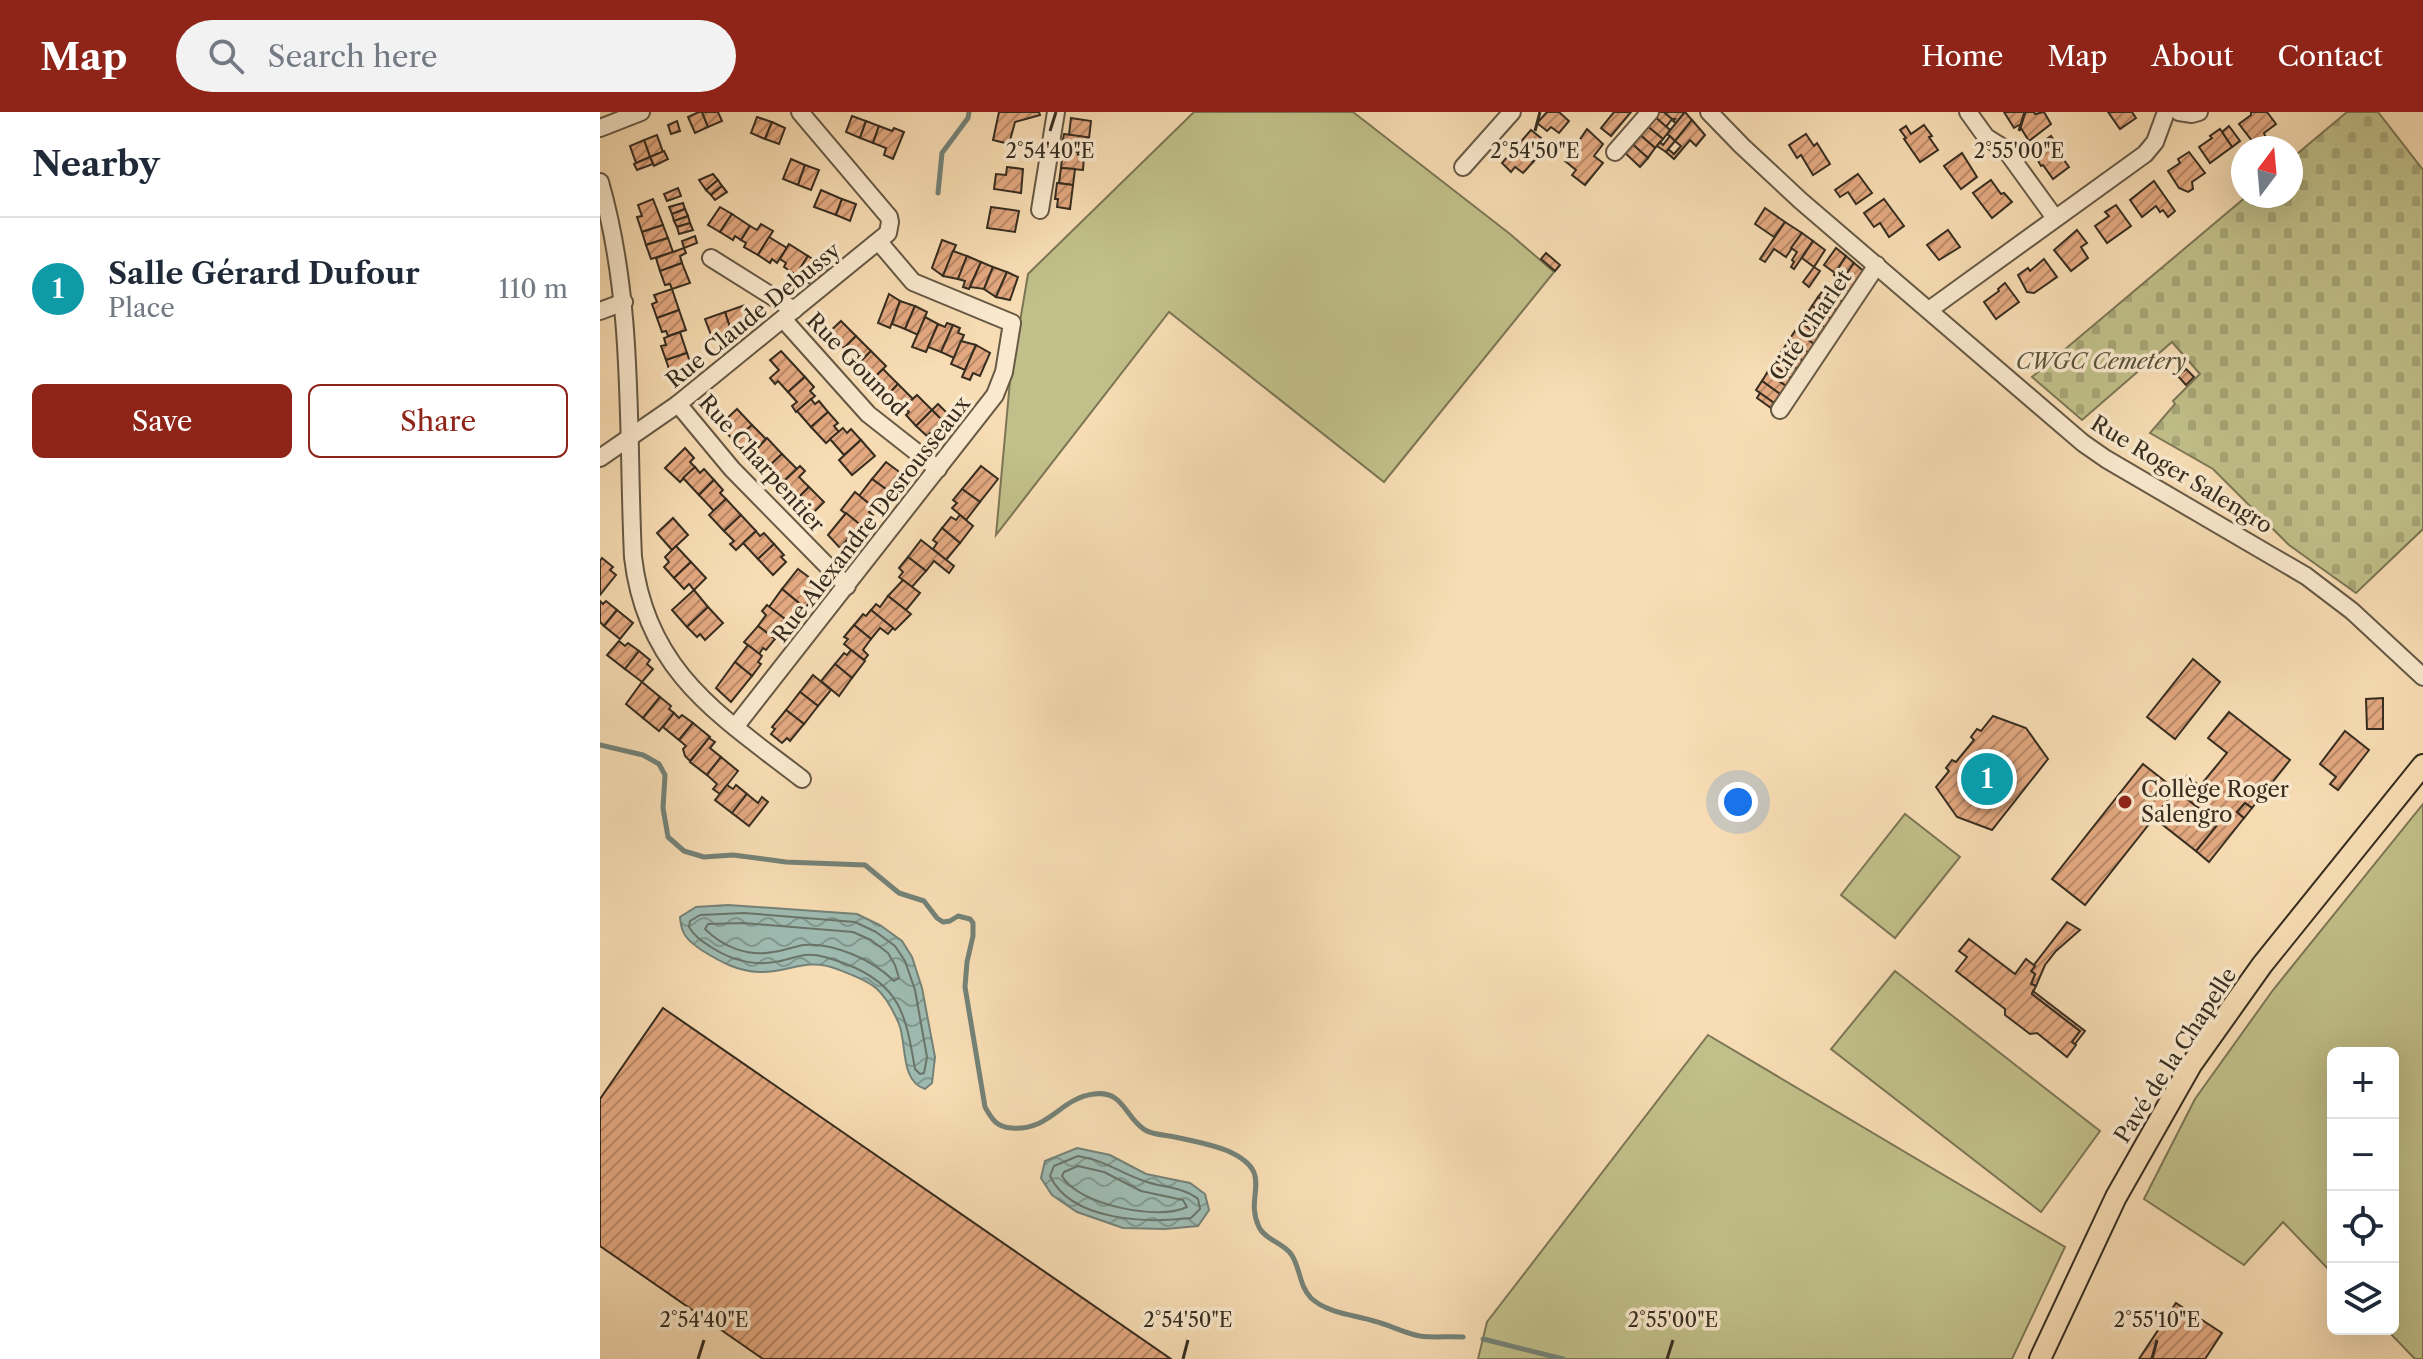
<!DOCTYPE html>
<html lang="en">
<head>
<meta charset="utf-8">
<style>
  :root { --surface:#fff; --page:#f2f2f3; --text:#1f2937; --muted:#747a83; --line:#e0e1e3; --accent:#8f2418 }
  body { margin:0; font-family:"Libre Caslon Text",serif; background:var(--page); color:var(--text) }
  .controls { position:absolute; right:24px; bottom:24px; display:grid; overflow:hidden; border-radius:12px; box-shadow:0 8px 32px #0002 }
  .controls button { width:72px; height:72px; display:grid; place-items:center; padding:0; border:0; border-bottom:2px solid var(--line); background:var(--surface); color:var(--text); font:40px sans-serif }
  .compass { position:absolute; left:1631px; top:24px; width:72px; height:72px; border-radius:50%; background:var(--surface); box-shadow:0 8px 32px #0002; rotate:16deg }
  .you { position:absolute; left:1138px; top:690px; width:28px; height:28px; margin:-20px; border:6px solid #fff; border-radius:50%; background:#1a73e8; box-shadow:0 0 0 12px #1a73e833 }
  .badge { display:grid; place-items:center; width:52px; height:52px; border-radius:50%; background:var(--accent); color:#fff; font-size:26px; font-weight:700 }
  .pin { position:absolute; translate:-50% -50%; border:4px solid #fff; box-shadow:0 2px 8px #0006 }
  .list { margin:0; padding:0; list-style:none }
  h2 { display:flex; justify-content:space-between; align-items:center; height:104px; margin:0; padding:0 32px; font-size:34px }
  h2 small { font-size:26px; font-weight:400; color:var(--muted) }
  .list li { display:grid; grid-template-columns:52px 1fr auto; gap:24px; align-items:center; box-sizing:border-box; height:144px; padding:0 32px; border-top:2px solid var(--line) }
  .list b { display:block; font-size:30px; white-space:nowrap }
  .list p { margin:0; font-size:26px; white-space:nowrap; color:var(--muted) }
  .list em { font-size:26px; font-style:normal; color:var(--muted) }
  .actions { display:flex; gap:16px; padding:24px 32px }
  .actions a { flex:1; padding:18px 0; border:2px solid var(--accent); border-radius:12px; text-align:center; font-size:28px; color:var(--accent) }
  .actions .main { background:var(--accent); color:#fff }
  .icon { flex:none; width:44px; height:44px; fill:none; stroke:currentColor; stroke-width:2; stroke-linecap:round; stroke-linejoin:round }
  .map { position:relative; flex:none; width:1823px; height:1247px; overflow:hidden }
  header { display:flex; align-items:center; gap:48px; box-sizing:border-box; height:112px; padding:0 40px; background:var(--accent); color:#fff }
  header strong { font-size:38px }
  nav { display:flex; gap:44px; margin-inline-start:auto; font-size:28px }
  .search { width:560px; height:72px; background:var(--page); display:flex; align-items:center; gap:20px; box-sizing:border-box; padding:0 28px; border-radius:44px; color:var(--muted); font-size:30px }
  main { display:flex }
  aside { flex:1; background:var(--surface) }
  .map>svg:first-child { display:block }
</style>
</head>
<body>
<header>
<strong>Map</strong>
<div class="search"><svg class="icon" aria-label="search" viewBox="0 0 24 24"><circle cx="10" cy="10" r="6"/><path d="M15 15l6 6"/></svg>Search here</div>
<nav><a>Home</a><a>Map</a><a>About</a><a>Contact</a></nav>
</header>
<main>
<aside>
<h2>Nearby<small></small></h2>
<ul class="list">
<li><span class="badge" style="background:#0f9aa8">1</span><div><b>Salle Gérard Dufour</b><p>Place</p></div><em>110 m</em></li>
</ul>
<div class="actions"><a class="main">Save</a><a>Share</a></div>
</aside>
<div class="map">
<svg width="1823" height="1247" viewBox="0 0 1823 1247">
  <defs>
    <pattern id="cemetery-stones" width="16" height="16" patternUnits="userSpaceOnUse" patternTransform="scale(2)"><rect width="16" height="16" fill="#c1c08a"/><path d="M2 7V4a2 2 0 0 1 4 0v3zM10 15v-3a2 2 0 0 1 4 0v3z" fill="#a6a577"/></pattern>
    <pattern id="water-waves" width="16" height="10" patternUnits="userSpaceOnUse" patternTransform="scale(2)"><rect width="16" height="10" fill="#9ebbb2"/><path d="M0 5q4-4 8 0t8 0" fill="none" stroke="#829890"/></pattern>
    <pattern id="building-hatch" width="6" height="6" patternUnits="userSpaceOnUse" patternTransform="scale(2)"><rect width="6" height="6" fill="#e4a981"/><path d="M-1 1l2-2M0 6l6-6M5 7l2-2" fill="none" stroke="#ba8a69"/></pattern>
  </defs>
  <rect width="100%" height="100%" fill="#f8ddb4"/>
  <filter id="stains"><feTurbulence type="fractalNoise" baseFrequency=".0025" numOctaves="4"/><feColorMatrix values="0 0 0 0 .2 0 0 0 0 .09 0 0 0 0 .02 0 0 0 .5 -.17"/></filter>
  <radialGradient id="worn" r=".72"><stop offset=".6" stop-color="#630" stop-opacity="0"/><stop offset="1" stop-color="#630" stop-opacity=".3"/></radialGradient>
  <!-- green -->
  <g fill="#c1c08a" stroke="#7c7655" stroke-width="2">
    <path d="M594 0H753L910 122 954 160 784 370 569 200 396 423 410 269 428 162Z"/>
    <path d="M1823 692V1247H1815L1786 1217H1793V941H1733V1162L1683 1110 1644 1153 1544 1087 1595 987 1673 878Z"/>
    <path d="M1305 702 1360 745 1295 826 1241 783Z"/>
    <path d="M1295 859 1500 1019 1441 1100 1231 937Z"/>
    <path d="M1108 923 1465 1135 1412 1247H878L887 1210Z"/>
  </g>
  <!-- cemetery -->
  <path fill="url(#cemetery-stones)" stroke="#7c7655" stroke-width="2" d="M1747 0H1778L1823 58V417L1756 481 1689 433 1613 357 1550 321 1575 292 1573 289 1600 262 1572 230 1482 308 1432 265 1647 84H1691V47Z"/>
  <!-- water -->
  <g fill="url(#water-waves)" stroke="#748278" stroke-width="2">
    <path d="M128 793 257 802 280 813 302 829 312 845 322 876 335 945 332 971 325 977C300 969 307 932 299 912 294 900 286 885 276 876 265 867 250 862 237 857 205 845 190 861 159 860 137 859 121 850 103 839 88 829 81 823 80 805L96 795Z"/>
    <path d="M477 1036 510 1043 546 1062 590 1071 605 1082 609 1098 598 1114 565 1117 523 1116 477 1100 452 1083 441 1066 445 1049Z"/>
  </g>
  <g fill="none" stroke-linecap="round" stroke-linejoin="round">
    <!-- shore -->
    <g stroke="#6a7469" stroke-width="2">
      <path d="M144 801 255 810 276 820 295 834 305 849 315 878 327 945 324 961 320 962 315 957C306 904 301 873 246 852 233 847 219 842 205 843 195 844 185 849 175 850 151 854 131 848 111 835 102 829 95 825 89 815L90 809 100 803Z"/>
      <path d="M144 811 253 820 271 828 288 841 295 853 299 866 294 869C273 848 233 830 203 833 193 835 183 839 173 840 148 845 123 835 105 817L108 812Z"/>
      <path d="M478 1044C507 1049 518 1060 544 1069 562 1076 582 1074 598 1087L600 1097 591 1106C548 1111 472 1110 450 1064L454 1054Z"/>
      <path d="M478 1054 504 1060 541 1079 583 1088 587 1095C559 1109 478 1093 462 1064L464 1060Z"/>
    </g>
    <!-- stream -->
    <g stroke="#748278" stroke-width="5">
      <path d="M338 81 342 41 368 6 369 0"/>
      <path d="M0 633 43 643 59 652 65 663 63 696 68 725 84 739 104 745 133 743 186 750 265 753 299 781 324 789 337 806 343 810 350 809 358 804 370 807 373 811V824L367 850 365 875 385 995C392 1007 396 1015 412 1016 450 1019 460 986 494 982 524 978 525 1006 545 1018 553 1023 566 1023 575 1025 593 1029 611 1032 628 1039 677 1061 643 1082 659 1115 664 1127 683 1131 691 1142 700 1154 699 1174 711 1186 727 1201 754 1203 774 1209 790 1213 804 1221 820 1224 834 1226 849 1224 863 1225"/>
      <path d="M883 1227 963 1247"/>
    </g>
  </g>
  <!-- building -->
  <g fill="url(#building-hatch)" stroke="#362d20" stroke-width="2">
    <path d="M99 0H102L108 15 95 21 88 5Z"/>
    <path d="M102 0H118L122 9 108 15Z"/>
    <path d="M399 0H439L440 3 415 10 409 32 393 28Z"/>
    <path d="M947 0H959L969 9 959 21 951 15 947 19 937 11Z"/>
    <path d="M1014 0H1031L1011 24 1001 16Z"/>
    <path d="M1057 0H1064L1072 7 1066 15 1054 4Z"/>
    <path d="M1064 0H1085L1076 11 1073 9 1075 7H1072Z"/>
    <path d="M1085 0 1092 8 1075 29 1067 22Z"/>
    <path d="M1404 0H1434L1435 2 1444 0 1451 12 1429 29 1419 13 1414 16Z"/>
    <path d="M1508 0H1532L1536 6 1520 17Z"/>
    <path d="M1651 0H1667L1676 12 1664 21 1667 29 1659 34H1656L1639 12 1651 3Z"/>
    <path d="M252 4 266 9 260 26 246 20Z"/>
    <path d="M1054 4 1070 18 1063 27 1046 13Z"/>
    <path d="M157 5 172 10 165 27 151 21Z"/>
    <path d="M471 6 491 9 489 26 469 23Z"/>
    <path d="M1092 8 1105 23 1096 34 1090 28 1074 47 1066 40 1068 37 1074 42 1081 34 1075 29Z"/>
    <path d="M77 9 80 19 71 22 68 13Z"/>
    <path d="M266 9 279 14 273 31 260 26Z"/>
    <path d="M172 10 185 16 179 32 165 27Z"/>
    <path d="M1046 13 1063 27 1055 36 1038 21Z"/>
    <path d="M1324 13 1332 24 1329 25 1338 38 1320 50 1304 27 1306 26 1300 18 1306 14 1311 22Z"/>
    <path d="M279 14 292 19 294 16 304 20 293 47 284 43 286 36 273 31Z"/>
    <path d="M1629 14 1640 29 1632 35 1622 20Z"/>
    <path d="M987 17 1003 32 994 44 1003 51 985 73 972 63 976 58 965 49Z"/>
    <path d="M1620 17 1632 35 1610 51 1599 35 1612 26 1610 24Z"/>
    <path d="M931 18 941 26 937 31 944 38 933 50 916 35Z"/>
    <path d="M1038 21 1055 36 1048 46 1030 30Z"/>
    <path d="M464 22 487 25 485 40 461 38Z"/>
    <path d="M1206 22 1214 34 1217 31 1230 52 1213 63 1201 43 1197 46 1189 33Z"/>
    <path d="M57 23 63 40 50 45 44 28Z"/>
    <path d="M1070 24 1075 29 1066 40 1057 34 1060 30 1063 33Z"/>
    <path d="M1451 24 1457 32 1454 34 1469 55 1453 67 1443 53 1441 54 1432 38Z"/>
    <path d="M44 28 50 45 36 51 30 34Z"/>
    <path d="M1030 30 1048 46 1040 55 1023 39Z"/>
    <path d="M916 35 933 50 923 61 915 55 911 60 902 51Z"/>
    <path d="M463 38 478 40V43L484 44 483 58 461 56Z"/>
    <path d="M64 39 68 47 54 54 50 45Z"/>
    <path d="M1589 40 1605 61 1592 70 1593 77 1588 80 1579 76 1568 59 1580 51 1578 47Z"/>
    <path d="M1362 41 1377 65 1361 77 1344 54Z"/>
    <path d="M50 45 53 52 37 58 34 52Z"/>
    <path d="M191 47 205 53 198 73 183 67Z"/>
    <path d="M205 53 219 58 211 78 198 73Z"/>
    <path d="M407 55 423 57 421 81 394 77 396 62 406 63Z"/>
    <path d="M461 56 475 57 473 73 459 71Z"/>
    <path d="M113 62 118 68 106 78 99 68Z"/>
    <path d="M1258 62 1272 81 1256 92 1248 80 1240 85 1235 78Z"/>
    <path d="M118 68 122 74 111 83 106 78Z"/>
    <path d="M1391 68 1401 82 1404 81 1412 90 1392 106 1373 81Z"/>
    <path d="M1554 69 1575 99 1568 105 1563 98 1560 100 1556 94 1542 105 1530 88Z"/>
    <path d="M457 71 473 73 470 97 457 95 458 87H455Z"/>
    <path d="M122 74 127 80 115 88 111 83Z"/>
    <path d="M78 76 81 84 67 89 64 82Z"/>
    <path d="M221 78 242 87 236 103 214 95Z"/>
    <path d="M53 87 63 113 42 120 37 105 42 104 38 93Z"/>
    <path d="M242 87 256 92 250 109 236 103Z"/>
    <path d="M1284 87 1304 114 1289 125 1280 111 1274 115 1264 101Z"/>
    <path d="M83 91 85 97 72 102 69 95Z"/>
    <path d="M1516 93 1531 114 1507 131 1495 114 1509 104 1505 100Z"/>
    <path d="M120 95 132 102 120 120 108 113Z"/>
    <path d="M391 95 419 99 415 120 387 116Z"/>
    <path d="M1165 96 1185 110 1174 125 1155 112Z"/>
    <path d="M85 97 88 104 74 109 72 102Z"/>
    <path d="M132 102 150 114 141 128 135 124 133 128 120 120Z"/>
    <path d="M88 104 90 111 77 115 74 109Z"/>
    <path d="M1185 110 1202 121 1186 145 1174 137 1165 150 1160 147Z"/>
    <path d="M90 111 93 118 79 122 77 115Z"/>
    <path d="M161 112 173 119 158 143 144 135 146 131 141 128 150 114 157 118Z"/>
    <path d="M63 113 68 126 46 133 42 120Z"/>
    <path d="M1348 118 1360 135 1339 148 1327 133Z"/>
    <path d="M1477 118 1487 131 1481 135 1488 146 1471 159 1454 138Z"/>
    <path d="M1202 121 1213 129 1194 157 1191 155 1194 150 1192 148 1197 140 1191 136Z"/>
    <path d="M95 124 97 131 84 136 82 129Z"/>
    <path d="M169 125 187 136 177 151 172 147 170 151 158 143Z"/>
    <path d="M68 126 73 140 51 147 46 133Z"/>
    <path d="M342 128 356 133 343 164 332 156Z"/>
    <path d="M1213 129 1225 138 1214 155 1202 146Z"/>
    <path d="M189 132 208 144 196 163 184 155 186 151 180 147Z"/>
    <path d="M84 136 86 141 80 144 82 151 60 159 56 146Z"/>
    <path d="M1236 136 1246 144 1235 161 1224 153Z"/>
    <path d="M353 139 367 144 358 167 343 164Z"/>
    <path d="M946 141 960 153 955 159 941 147Z"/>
    <path d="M208 144 231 159 216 171 211 168 209 171 196 163Z"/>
    <path d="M367 144 381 150 369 177 363 175 365 169 358 167Z"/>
    <path d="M1246 144 1254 151 1242 168 1234 163Z"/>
    <path d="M1444 147 1457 165 1434 181 1427 180 1418 163 1428 156 1430 159Z"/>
    <path d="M381 150 393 155 384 177 370 175Z"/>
    <path d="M82 151 90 171 72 177 70 172 65 173 60 159Z"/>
    <path d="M1254 151 1266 161 1252 181 1239 173Z"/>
    <path d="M393 155 407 160 396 185 384 177Z"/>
    <path d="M1214 155 1220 159 1209 175 1203 170Z"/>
    <path d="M407 160 418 165 410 188 396 185Z"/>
    <path d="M1405 171 1419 190 1396 207 1384 190 1399 179 1398 177Z"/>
    <path d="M1227 173 1231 176 1228 180 1243 190 1237 199 1218 185Z"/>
    <path d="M72 177 79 198 57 206 52 192 57 190 54 183Z"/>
    <path d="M289 182 300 189 290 216 278 211Z"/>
    <path d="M1218 185 1237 199 1231 207 1212 194Z"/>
    <path d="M300 189 315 194 305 217 292 212Z"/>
    <path d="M145 193 151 210 145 212 146 216 132 222 125 200Z"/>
    <path d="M315 194 327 200 318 223 305 217Z"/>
    <path d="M1212 194 1231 207 1226 216 1206 203Z"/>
    <path d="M79 198 86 218 68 224 66 219 62 220 57 206Z"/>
    <path d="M125 200 132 222 113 228 105 207Z"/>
    <path d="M1206 203 1226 216 1220 224 1201 211Z"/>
    <path d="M325 205 338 212 326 240 312 235Z"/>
    <path d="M241 209 256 224 244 236 238 231 235 234 225 224Z"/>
    <path d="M347 211 353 213 341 240 328 235 338 212 345 215Z"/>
    <path d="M1201 211 1220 224 1214 232 1195 219Z"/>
    <path d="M353 213 360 216 358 221 364 223 354 246 341 240Z"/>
    <path d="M1195 219 1214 232 1209 241 1189 228Z"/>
    <path d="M80 220 87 241 66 248 61 234 66 233 64 226Z"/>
    <path d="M256 224 271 239 256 254 245 244 248 241 244 236Z"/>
    <path d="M1189 228 1209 241 1203 249 1184 236Z"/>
    <path d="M361 229 376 233 365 258 351 252Z"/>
    <path d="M376 233 390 241 380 264 373 261 370 268 362 265Z"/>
    <path d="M1184 236 1203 249 1197 257 1178 244Z"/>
    <path d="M181 239 205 265 188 280 178 269 175 272 170 266 179 258 170 248Z"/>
    <path d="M271 239 286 254 274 266 269 261 266 264 256 254Z"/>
    <path d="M87 241 94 262 77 267 75 261 71 263 66 248Z"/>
    <path d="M1178 244 1197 257 1191 266 1172 252Z"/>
    <path d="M1172 252 1191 266 1186 274 1167 261Z"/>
    <path d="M283 257 298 272 283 288 272 277 276 274 271 269Z"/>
    <path d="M1586 257 1594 265 1586 273 1578 264Z"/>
    <path d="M1167 261 1186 274 1180 282 1162 269Z"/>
    <path d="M205 265 214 275 210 279 215 284 196 300 192 294 197 290 188 280Z"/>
    <path d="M1162 269 1180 282 1174 291 1156 278Z"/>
    <path d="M298 272 313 287 301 299 296 294 293 298 283 288Z"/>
    <path d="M1160 281 1174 291 1171 296 1157 286Z"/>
    <path d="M317 283 332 298 316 314 306 303 309 300 304 295Z"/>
    <path d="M211 287 215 292 219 289 228 300 211 315 197 299Z"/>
    <path d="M338 292 348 302 342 308 332 298Z"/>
    <path d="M137 297 152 313 134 329 120 313Z"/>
    <path d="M332 298 342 308 348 302 353 307 335 326 330 321 327 324 316 314Z"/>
    <path d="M228 300 238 311 234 314 239 320 226 331 211 315Z"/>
    <path d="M152 313 166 327 150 344 134 329Z"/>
    <path d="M243 316 247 321 251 317 261 328 244 343 230 327Z"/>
    <path d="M167 326 182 342 166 357 156 347 159 343 155 339Z"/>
    <path d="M261 328 275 344 252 363 239 348Z"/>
    <path d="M85 336 94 346 90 350 95 355 80 370 65 356Z"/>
    <path d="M182 342 197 357 184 369 179 364 176 367 166 357Z"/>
    <path d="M286 350 302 362 290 380 272 367Z"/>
    <path d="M200 354 205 359 199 365 209 375 193 391 182 380 185 376 181 372Z"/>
    <path d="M381 354 398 367 380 390 362 377Z"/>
    <path d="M95 355 100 361 104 357 114 368 99 383 83 366Z"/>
    <path d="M272 367 290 380 277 397 259 384Z"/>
    <path d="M114 368 123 378 120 381 126 387 114 399 99 383Z"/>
    <path d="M209 375 224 390 211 403 206 397 202 400 193 391Z"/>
    <path d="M362 377 380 390 366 408 352 396 357 391 353 388Z"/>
    <path d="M255 380 273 395 269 400 273 403 263 415 241 398Z"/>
    <path d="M126 387 141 403 124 419 109 403Z"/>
    <path d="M246 401 263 415 255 426 251 423 240 436 228 423Z"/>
    <path d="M141 403 156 419 136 438 130 432 134 429 124 419Z"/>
    <path d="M360 403 373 414 360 431 342 416 351 405 356 408Z"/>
    <path d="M73 406 88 423 72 438 57 421Z"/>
    <path d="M342 416 360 431 346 448 333 437 337 431 333 428Z"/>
    <path d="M156 419 160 424 164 421 174 432 158 447 143 431Z"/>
    <path d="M321 428 354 454 349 461 334 449 326 459 308 445Z"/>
    <path d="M174 432 184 443 181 445 186 450 173 463 158 447Z"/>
    <path d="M76 434 91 450 74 466 64 455 69 450 65 445Z"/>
    <path d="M308 445 326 459 312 475 299 465 303 460 299 456Z"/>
    <path d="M2 446 13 455 10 458 16 463 0 483V449Z"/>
    <path d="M91 450 106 466 94 478 89 472 84 477 74 466Z"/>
    <path d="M198 457 218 472 210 481 214 485 205 496 182 477Z"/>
    <path d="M303 468 320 481 306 498 288 484Z"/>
    <path d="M182 477 205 496 196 507 198 509 194 515 169 495Z"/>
    <path d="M94 478 108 495 87 515 72 498Z"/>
    <path d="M288 484 311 502 295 518 271 498 276 492 280 495Z"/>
    <path d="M0 489 3 492 6 489 17 498 4 514 0 510Z"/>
    <path d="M167 493 185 507 180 513 184 516 175 527 158 514 166 503 162 499Z"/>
    <path d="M108 495 123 511 105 528 100 522 97 525 87 515Z"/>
    <path d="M17 498 33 511 20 527 4 514Z"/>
    <path d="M271 498 293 516 288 522 280 516 271 527 254 513 263 502 266 504Z"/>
    <path d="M254 513 271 527 263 538 268 543 264 548 244 532 248 527 244 525Z"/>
    <path d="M158 514 175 527 166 538 163 536 159 542 144 530Z"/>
    <path d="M19 529 25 534 28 531 39 539 25 557 7 543Z"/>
    <path d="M148 533 162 544 158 550 161 552 152 564 135 550Z"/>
    <path d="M251 538 265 549 252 566 235 552 244 541 247 543Z"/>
    <path d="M39 539 50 548 47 552 53 557 42 570 25 557Z"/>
    <path d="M1593 547 1620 570 1575 627 1547 605Z"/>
    <path d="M135 550 152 564 131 590 116 576Z"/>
    <path d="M235 552 252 566 239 584 221 569Z"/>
    <path d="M213 563 231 578 218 594 200 580Z"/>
    <path d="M42 570 60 585 43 606 26 592Z"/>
    <path d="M200 580 218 594 204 612 186 598Z"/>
    <path d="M60 585 71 594 69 597 74 601 59 619 43 606Z"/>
    <path d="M1783 586V617H1767L1766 587Z"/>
    <path d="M186 598 204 612 190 629 187 626 182 631 171 622 175 617 172 615Z"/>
    <path d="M1629 600 1690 648 1652 696 1645 691 1637 700 1644 706 1609 750 1596 739 1618 712 1576 678 1587 664 1600 674 1627 641 1608 626Z"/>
    <path d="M74 601 79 606 82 603 93 611 79 628 63 615Z"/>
    <path d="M1393 604 1426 616 1448 647 1392 718 1357 705 1336 675 1349 659 1346 656 1352 648 1356 650 1374 628 1371 625 1377 617 1381 619Z"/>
    <path d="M93 611 110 625 90 649 85 644 83 637 86 634 79 628Z"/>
    <path d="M1745 619 1769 638 1738 678 1730 672 1736 665 1720 652Z"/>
    <path d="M109 626 115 630 110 636 121 645 107 663 90 650Z"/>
    <path d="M121 645 138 659 120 682 113 677 117 672 107 663Z"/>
    <path d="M1543 652 1576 678 1485 793 1452 767Z"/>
    <path d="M127 673 133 677 136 673 147 682 132 701 115 688Z"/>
    <path d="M1576 678 1618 712 1596 739 1554 706Z"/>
    <path d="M147 682 158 691 162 685 168 690 149 714 132 701Z"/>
    <path d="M1645 691 1652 696 1644 706 1637 700Z"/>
    <path d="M1467 810 1480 818 1456 839 1445 853 1436 874 1431 872 1435 862 1431 859 1435 854 1434 853Z"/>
    <path d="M1369 827 1415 862 1426 847 1435 854 1431 859 1435 862 1431 872 1436 874 1432 882 1480 919 1472 930 1476 933 1467 945 1437 921 1430 922 1405 903V897L1356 859 1367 845 1359 839Z"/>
    <path d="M1433 879 1485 919 1475 932 1472 930 1480 919 1432 882Z"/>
    <path d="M63 896 571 1247H163L0 1134V987Z"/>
    <path d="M1576 1191 1622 1221 1605 1247H1539Z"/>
  </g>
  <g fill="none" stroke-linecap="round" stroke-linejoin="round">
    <defs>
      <g id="minor">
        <path d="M1109 0 1142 34 1201 89 1483 331 1506 347 1706 464 1752 499 1823 565"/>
        <path d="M1368 0 1386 25 1405 37 1455 106"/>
        <path d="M1579 0 1592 2 1599 0"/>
        <path d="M0 16 41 0"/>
        <path d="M1015 40 1050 0"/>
        <path d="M863 55 912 0"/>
        <path d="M0 70C35 192 27 319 33 445 46 559 119 603 202 667"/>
        <path d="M440 98 456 0"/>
        <path d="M111 146 194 198"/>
        <path d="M1329 198 1545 42 1555 30 1566 0"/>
        <path d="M0 199 24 190"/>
        <path d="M183 207 268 302 338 357"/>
        <path d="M78 292 132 357 247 474"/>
        <path d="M1180 298 1277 153"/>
        <path d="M0 346 78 292 288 121 290 110 289 105 200 0"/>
        <path d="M135 615 395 283 404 260 412 211 313 170 279 130"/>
      </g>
      <path id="major" d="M1440 1247 1516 1085 1591 953 1662 853 1823 653"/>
    </defs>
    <!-- minor casing -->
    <use href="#minor" stroke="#665945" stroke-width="20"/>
    <!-- major casing -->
    <use href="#major" stroke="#362d20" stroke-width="24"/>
    <!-- minor -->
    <use href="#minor" stroke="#fae9ce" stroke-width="16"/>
    <!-- major -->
    <use href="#major" stroke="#f8ddb4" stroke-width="20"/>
  </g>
  <!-- ticks -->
  <path fill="none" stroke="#362d20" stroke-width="3" d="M450 19 456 0M935 19 940 0M1419 19 1425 0M98 1247 104 1228M583 1247 588 1228M1067 1247 1073 1228M1552 1247 1557 1228"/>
  <!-- markers -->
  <circle fill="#8f2418" stroke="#fae9ce" stroke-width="3" cx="1525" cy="690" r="8"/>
  <g text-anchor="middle" stroke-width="7" stroke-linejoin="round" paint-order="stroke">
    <!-- street labels -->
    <g font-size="22" fill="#362d20" stroke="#fae9ce">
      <text transform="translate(153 203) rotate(-39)" y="8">Rue Claude Debussy</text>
      <text transform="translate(1210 213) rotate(-56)" y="8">Cité Charlet</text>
      <text transform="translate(257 252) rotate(46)" y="8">Rue Gounod</text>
      <text transform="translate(162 351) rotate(48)" y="8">Rue Charpentier</text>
      <text transform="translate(1582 362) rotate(31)" y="8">Rue Roger Salengro</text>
      <text transform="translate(271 407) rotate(-52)" y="8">Rue Alexandre Desrousseaux</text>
      <text transform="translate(1575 943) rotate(-57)" y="8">Pavé de la Chapelle</text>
    </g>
    <!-- park labels -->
    <g font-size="22" font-style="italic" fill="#59523a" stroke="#fae9ce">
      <text x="1501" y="257">CWGC Cemetery</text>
    </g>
    <!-- poi labels -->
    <g font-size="22" fill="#362d20" stroke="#fae9ce" text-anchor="start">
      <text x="1541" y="685">Collège Roger<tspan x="1541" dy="25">Salengro</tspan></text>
    </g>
  </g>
  <g font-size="20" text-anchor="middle" fill="#362d20" stroke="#fae9ce" stroke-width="7" stroke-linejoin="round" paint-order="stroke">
    <text x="450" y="46">2°54'40"E</text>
    <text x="935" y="46">2°54'50"E</text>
    <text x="1419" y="46">2°55'00"E</text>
    <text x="104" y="1215">2°54'40"E</text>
    <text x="588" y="1215">2°54'50"E</text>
    <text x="1073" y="1215">2°55'00"E</text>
    <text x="1557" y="1215">2°55'10"E</text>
  </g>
  <rect width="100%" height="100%" filter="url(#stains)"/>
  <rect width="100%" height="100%" fill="url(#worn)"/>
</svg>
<div class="controls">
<button>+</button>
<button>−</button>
<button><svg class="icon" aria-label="locate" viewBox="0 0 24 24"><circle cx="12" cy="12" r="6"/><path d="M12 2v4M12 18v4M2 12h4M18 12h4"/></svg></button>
<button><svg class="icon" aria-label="layers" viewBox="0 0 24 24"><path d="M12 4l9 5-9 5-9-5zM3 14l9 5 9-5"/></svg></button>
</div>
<svg class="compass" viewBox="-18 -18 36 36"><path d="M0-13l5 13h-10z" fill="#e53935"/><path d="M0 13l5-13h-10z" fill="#747a83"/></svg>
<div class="you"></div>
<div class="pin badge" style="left:1387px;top:667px;background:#0f9aa8">1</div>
</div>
</main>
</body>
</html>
